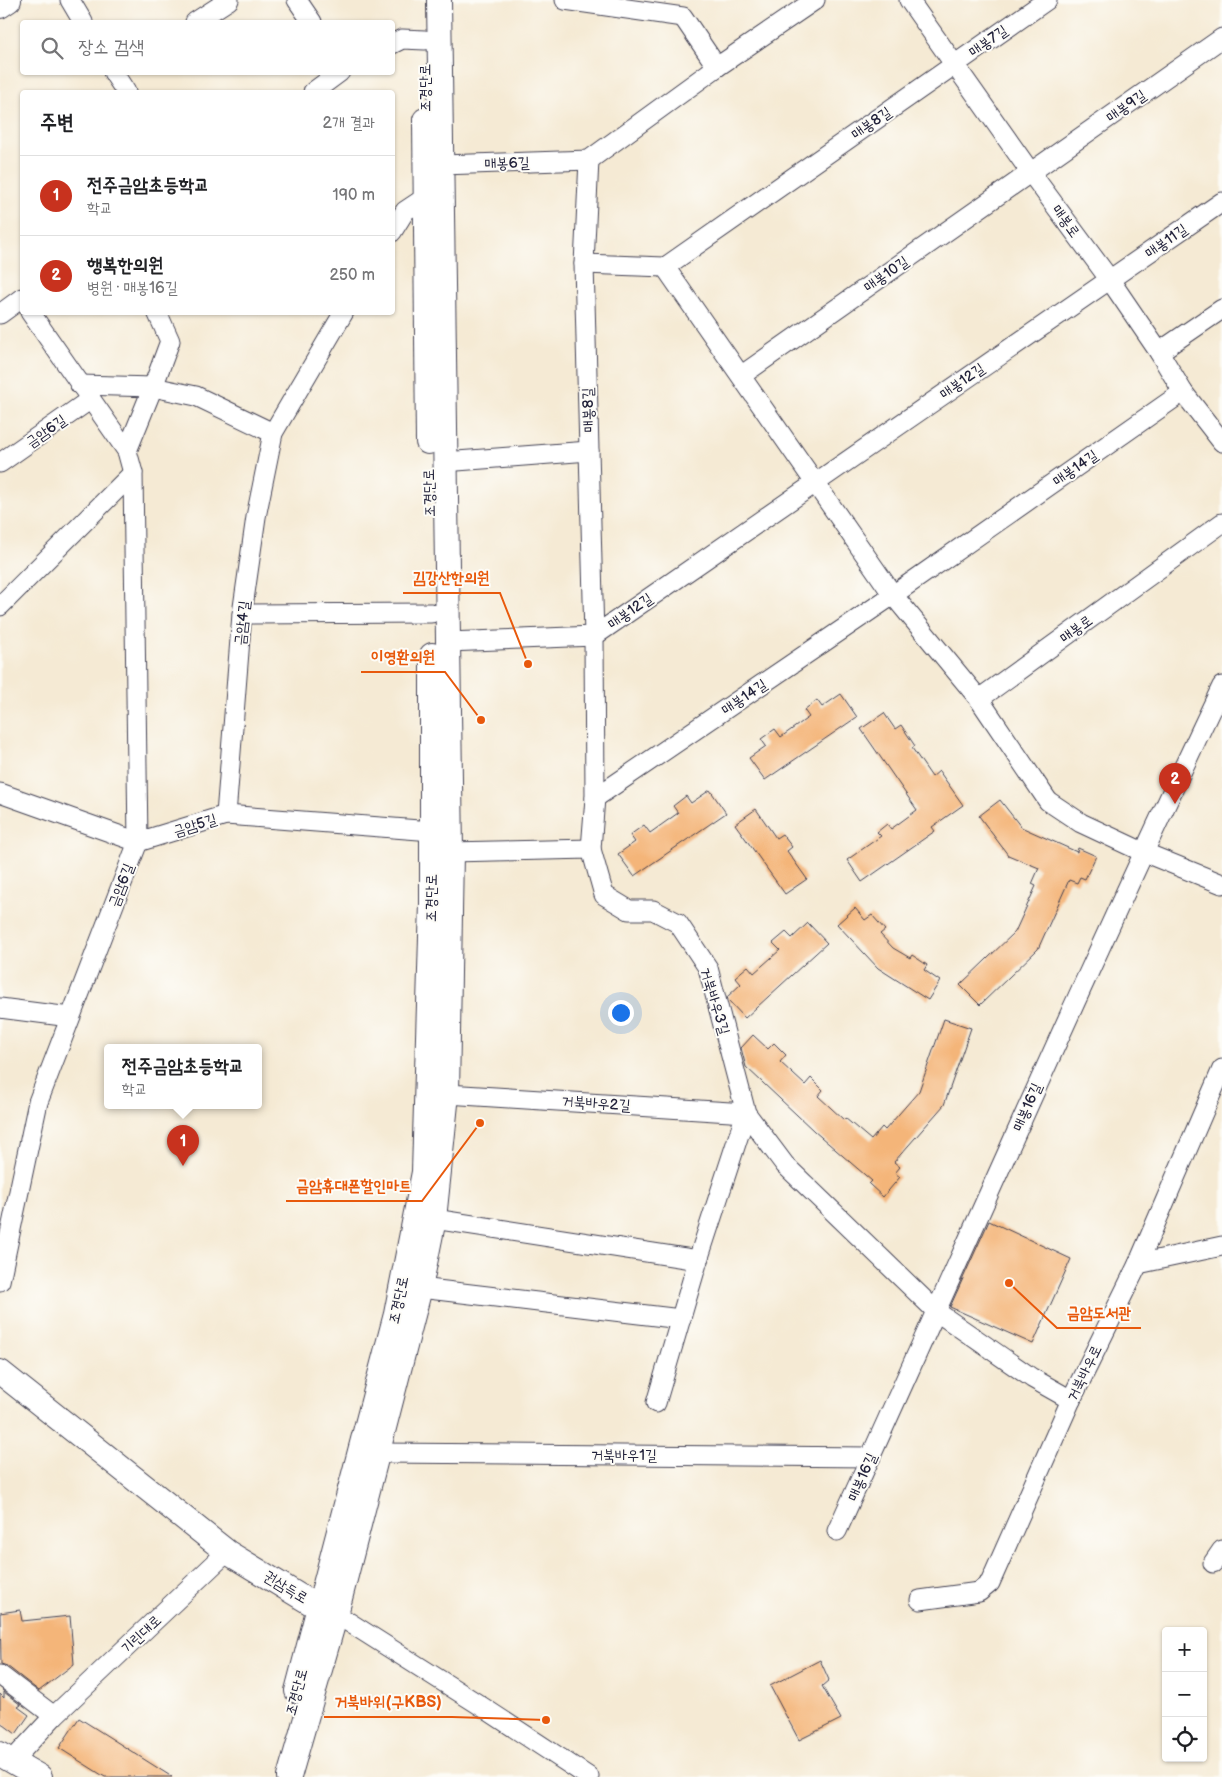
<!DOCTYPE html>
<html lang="ko">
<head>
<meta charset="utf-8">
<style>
  :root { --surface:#fff; --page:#f6f6f6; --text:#202124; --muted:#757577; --line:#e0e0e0; --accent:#c8321e }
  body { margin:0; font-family:"Balsamiq Sans","Poor Story",sans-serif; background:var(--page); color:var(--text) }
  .controls { position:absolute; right:15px; bottom:15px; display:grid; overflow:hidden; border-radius:5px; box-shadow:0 1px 4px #0004 }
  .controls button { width:45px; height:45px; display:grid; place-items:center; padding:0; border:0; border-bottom:1px solid var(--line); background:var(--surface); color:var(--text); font:25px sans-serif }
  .you { position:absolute; left:620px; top:1012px; width:18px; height:18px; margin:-12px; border:4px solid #fff; border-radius:50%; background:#1a73e8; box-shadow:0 0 0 8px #1a73e833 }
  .badge { display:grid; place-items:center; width:32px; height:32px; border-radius:50%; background:var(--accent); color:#fff; font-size:16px; font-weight:700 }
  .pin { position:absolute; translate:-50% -41px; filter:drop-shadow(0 1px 2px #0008) }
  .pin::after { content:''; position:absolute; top:26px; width:18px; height:15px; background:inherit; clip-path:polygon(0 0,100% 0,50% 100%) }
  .popup { position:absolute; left:104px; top:1044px; width:158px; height:65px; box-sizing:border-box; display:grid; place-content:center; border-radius:5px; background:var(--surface); filter:drop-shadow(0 1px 4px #0005); font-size:16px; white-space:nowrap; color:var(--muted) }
  .popup b { font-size:19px; color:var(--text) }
  .popup::after { content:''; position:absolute; left:50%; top:100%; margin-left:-10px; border:10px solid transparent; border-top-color:var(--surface) }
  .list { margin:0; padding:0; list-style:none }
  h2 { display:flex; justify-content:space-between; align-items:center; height:65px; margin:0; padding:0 20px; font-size:21px }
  h2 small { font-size:16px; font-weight:400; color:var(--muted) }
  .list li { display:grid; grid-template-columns:32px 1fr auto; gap:15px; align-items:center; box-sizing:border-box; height:80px; padding:0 20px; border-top:1px solid var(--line) }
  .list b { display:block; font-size:19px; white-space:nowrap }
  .list p { margin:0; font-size:16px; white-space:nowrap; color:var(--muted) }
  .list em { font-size:16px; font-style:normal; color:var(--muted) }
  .icon { flex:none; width:28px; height:28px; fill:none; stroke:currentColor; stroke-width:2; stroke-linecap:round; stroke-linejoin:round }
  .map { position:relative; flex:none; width:1222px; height:1777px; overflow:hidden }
  .search { position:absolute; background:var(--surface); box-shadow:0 1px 4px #0004; left:20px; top:20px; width:375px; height:55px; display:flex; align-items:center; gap:12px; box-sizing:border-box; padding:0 18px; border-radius:5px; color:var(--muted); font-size:19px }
  .panel { position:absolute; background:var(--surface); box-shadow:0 1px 4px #0004; left:20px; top:90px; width:375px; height:225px; border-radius:5px }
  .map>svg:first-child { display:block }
</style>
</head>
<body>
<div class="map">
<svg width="1222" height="1777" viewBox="0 0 1222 1777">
  <rect width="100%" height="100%" fill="#fdfcf7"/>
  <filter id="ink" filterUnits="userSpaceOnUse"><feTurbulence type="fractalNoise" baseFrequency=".02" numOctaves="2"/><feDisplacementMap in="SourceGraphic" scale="10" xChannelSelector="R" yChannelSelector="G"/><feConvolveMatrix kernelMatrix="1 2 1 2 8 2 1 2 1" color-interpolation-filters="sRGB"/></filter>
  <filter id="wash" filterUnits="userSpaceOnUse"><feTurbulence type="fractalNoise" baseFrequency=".0096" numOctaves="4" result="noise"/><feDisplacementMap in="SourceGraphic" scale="20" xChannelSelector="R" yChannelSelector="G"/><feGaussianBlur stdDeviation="1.12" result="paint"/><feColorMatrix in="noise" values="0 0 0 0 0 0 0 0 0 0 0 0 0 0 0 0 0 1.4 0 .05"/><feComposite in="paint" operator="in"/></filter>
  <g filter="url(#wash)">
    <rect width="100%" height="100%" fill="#f5ead4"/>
    <g id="blocks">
      <!-- building -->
      <g fill="#f4b579">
        <path d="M841 694 857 717 765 780 749 758 766 746 761 739 775 729 781 737 809 717 804 710 817 700 822 707Z"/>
        <path d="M884 713 895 729 901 725 915 746 912 748 932 777 939 771 963 805 932 827 935 831 862 882 847 860 881 836 877 832 887 824 891 829 917 810 861 729Z"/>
        <path d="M710 790 726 813 634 876 618 854 635 842 630 835 644 825 650 833 678 813 673 806 686 796 691 803Z"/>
        <path d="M1000 800 1021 827 1077 852 1078 848 1096 856 1085 879 1080 877 1077 883 1069 880 1038 949 980 1005 960 985 1015 932 1036 886 1032 884 1039 868 1008 855 979 816Z"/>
        <path d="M756 809 776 838 782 834 792 847 787 851 807 879 785 894 735 824Z"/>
        <path d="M855 908 865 920 872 915 885 930 880 934 893 948 910 958 912 955 927 965 924 970 940 981 928 1000 878 968 837 924Z"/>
        <path d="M808 923 827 943 745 1018 728 1000 727 997 741 984 735 977 748 966 754 973 780 950 773 943 786 932 792 938Z"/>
        <path d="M944 1019 971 1028 944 1105 894 1162 900 1167 895 1173 900 1177 883 1197 869 1184 872 1181 814 1131 746 1067 741 1048 753 1035 768 1049 774 1043 786 1055 780 1062 805 1085 811 1078 823 1090 818 1096 844 1120 845 1118 871 1140 882 1127 885 1130 919 1091Z"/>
        <path d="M989 1221 1071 1259 1033 1344 950 1307Z"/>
        <path d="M20 1610 22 1621 70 1616 74 1664 39 1691 7 1666 1 1664 0 1613Z"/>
        <path d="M820 1660 829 1680 822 1686 841 1719 799 1740 770 1686Z"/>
        <path d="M4 1692 21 1705 18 1707 29 1715 16 1734 0 1722V1694L4 1698Z"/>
        <path d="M79 1718 172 1777H105L59 1748Z"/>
      </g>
    </g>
  </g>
  <g filter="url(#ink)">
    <use href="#blocks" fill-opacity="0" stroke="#424052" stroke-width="1"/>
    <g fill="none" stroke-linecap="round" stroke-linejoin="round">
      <defs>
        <g id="minor">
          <path d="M70 0 83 22"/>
          <path d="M297 0 312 22"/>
          <path d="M565 0 683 17 717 67"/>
          <path d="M909 0 1031 173 1110 280 1159 352 1183 392 1222 442"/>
          <path d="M195 22 229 0"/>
          <path d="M392 44 402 39 425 40"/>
          <path d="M113 72 126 92"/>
          <path d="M313 92 340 72"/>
          <path d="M589 160 584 264 594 636 595 798 591 849"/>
          <path d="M429 164 442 165 589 160 717 67 815 0"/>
          <path d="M392 232 405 211 426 197"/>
          <path d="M584 264 665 267 1047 0"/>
          <path d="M665 267 893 595 979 699 1048 801 1081 823 1143 852 1222 884"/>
          <path d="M0 314 22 298"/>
          <path d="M1159 352 1222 309"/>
          <path d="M742 375 1222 38"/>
          <path d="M80 385 153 387 196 396 273 433"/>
          <path d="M127 451 153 387 170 341 157 312"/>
          <path d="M444 462 589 451"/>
          <path d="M0 463 91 399"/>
          <path d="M0 606 133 473"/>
          <path d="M242 614 431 613"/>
          <path d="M448 642 594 636 1222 202"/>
          <path d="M979 699 1222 523"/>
          <path d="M0 793 138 842 226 815 432 831 451 852 591 849 604 895 629 910H653L678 923 708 968 746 1113 785 1165 937 1312 1032 1378 1071 1400"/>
          <path d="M595 798 893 595 1183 392"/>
          <path d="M226 815 242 614 256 517 273 433 344 312"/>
          <path d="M0 1008 70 1017"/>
          <path d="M447 1094 746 1113 698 1260 656 1403"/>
          <path d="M434 1219 698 1260"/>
          <path d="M1138 1264 1222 1246"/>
          <path d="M0 1281 38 1102 138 842 133 473 127 451 30 312"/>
          <path d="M420 1288 681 1319"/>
          <path d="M378 1453 871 1457"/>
          <path d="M837 1531C965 1249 1089 965 1222 686"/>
          <path d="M1213 1563 1222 1550"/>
          <path d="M920 1600 979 1592 990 1583 1071 1400 1138 1264 1222 1069"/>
          <path d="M336 1614 478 1704 589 1777"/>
          <path d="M0 1675 54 1716"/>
          <path d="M13 1760 54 1716 227 1552"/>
        </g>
        <g id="tertiary">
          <path d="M0 6 9 0"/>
          <path d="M425 120 428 442"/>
          <path d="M0 1372 227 1552 319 1608 332 1613"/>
          <path d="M297 1691 396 1314 424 1172 432 903V655"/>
          <path d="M0 1754 40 1777"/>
          <path d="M289 1777 336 1614 420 1288 434 1219 447 1094 451 852 439 0"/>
        </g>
      </defs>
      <!-- minor casing -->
      <use href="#minor" stroke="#424052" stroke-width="21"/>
      <!-- tertiary casing -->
      <use href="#tertiary" stroke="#424052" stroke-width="26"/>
      <!-- minor -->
      <use href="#minor" stroke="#fff" stroke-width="19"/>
      <!-- tertiary -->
      <use href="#tertiary" stroke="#fff" stroke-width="24"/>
    </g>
  </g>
  <g text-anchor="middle" stroke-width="4" stroke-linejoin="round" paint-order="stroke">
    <!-- street labels -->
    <g font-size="15" fill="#22223b" stroke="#fdfcf7">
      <text transform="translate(988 41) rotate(-35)" y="5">매봉7길</text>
      <text transform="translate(425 88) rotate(-90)" y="5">조경단로</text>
      <text transform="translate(1126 106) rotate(-35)" y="5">매봉9길</text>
      <text transform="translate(871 123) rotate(-35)" y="5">매봉8길</text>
      <text transform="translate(507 163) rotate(-2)" y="5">매봉6길</text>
      <text transform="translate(1066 221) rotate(54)" y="5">매봉로</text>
      <text transform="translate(1166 241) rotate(-35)" y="5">매봉11길</text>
      <text transform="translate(886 274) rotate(-35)" y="5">매봉10길</text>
      <text transform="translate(962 381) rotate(-35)" y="5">매봉12길</text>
      <text transform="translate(588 410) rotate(-91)" y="5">매봉8길</text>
      <text transform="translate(46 431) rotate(-35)" y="5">금암6길</text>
      <text transform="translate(1075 468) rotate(-35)" y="5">매봉14길</text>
      <text transform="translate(429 493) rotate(-91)" y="5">조경단로</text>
      <text transform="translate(630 611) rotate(-35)" y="5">매봉12길</text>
      <text transform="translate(242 623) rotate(-84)" y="5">금암4길</text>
      <text transform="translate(1076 629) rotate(-36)" y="5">매봉로</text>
      <text transform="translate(744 697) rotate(-34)" y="5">매봉14길</text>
      <text transform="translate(195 825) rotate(-17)" y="5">금암5길</text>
      <text transform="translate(121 885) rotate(-69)" y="5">금암6길</text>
      <text transform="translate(431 898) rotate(-89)" y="5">조경단로</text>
      <text transform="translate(715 1001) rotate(73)" y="5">거북바우3길</text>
      <text transform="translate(596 1103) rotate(4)" y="5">거북바우2길</text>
      <text transform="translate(1027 1107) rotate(-66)" y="5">매봉16길</text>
      <text transform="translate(398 1300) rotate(-78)" y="5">조경단로</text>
      <text transform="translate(1084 1373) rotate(-64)" y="5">거북바우로</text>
      <text x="624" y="1460">거북바우1길</text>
      <text transform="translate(862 1477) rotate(-66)" y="5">매봉16길</text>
      <text transform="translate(286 1587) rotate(31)" y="5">권삼득로</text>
      <text transform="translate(141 1634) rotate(-43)" y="5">기린대로</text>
      <text transform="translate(296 1692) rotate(-75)" y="5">조경단로</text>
    </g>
  </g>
  <!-- callouts -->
  <path fill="none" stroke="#e8590c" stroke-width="2" d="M528 664L500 593H403M481 720L445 672H361M480 1123L422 1201H286M1009 1283L1057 1328H1141M546 1720L452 1717H324"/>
  <g fill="#e8590c" stroke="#fdfcf7" stroke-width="2">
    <circle cx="528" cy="664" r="5"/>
    <circle cx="481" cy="720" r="5"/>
    <circle cx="480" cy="1123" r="5"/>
    <circle cx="1009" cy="1283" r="5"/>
    <circle cx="546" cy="1720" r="5"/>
  </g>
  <g font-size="16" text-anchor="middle" font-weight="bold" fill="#e8590c" stroke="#fdfcf7" stroke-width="4" stroke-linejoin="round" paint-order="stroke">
    <text x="451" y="583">김강산한의원</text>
    <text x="403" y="662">이영환의원</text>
    <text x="354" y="1191">금암휴대폰할인마트</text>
    <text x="1099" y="1318">금암도서관</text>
    <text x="388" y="1707">거북바위(구KBS)</text>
  </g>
</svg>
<div class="controls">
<button>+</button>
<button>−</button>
<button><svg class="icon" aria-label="locate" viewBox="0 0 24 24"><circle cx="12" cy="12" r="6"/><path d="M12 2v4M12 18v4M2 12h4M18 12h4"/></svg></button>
</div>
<div class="you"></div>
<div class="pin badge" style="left:183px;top:1166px">1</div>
<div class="popup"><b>전주금암초등학교</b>학교</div>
<div class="pin badge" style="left:1175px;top:804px">2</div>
<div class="search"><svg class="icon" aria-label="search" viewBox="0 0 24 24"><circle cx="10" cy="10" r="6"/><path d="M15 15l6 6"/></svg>장소 검색</div>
<section class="panel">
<h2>주변<small>2개 결과</small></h2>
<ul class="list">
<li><span class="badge">1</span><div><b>전주금암초등학교</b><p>학교</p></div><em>190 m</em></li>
<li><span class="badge">2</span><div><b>행복한의원</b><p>병원 · 매봉16길</p></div><em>250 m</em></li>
</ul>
</section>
</div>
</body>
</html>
